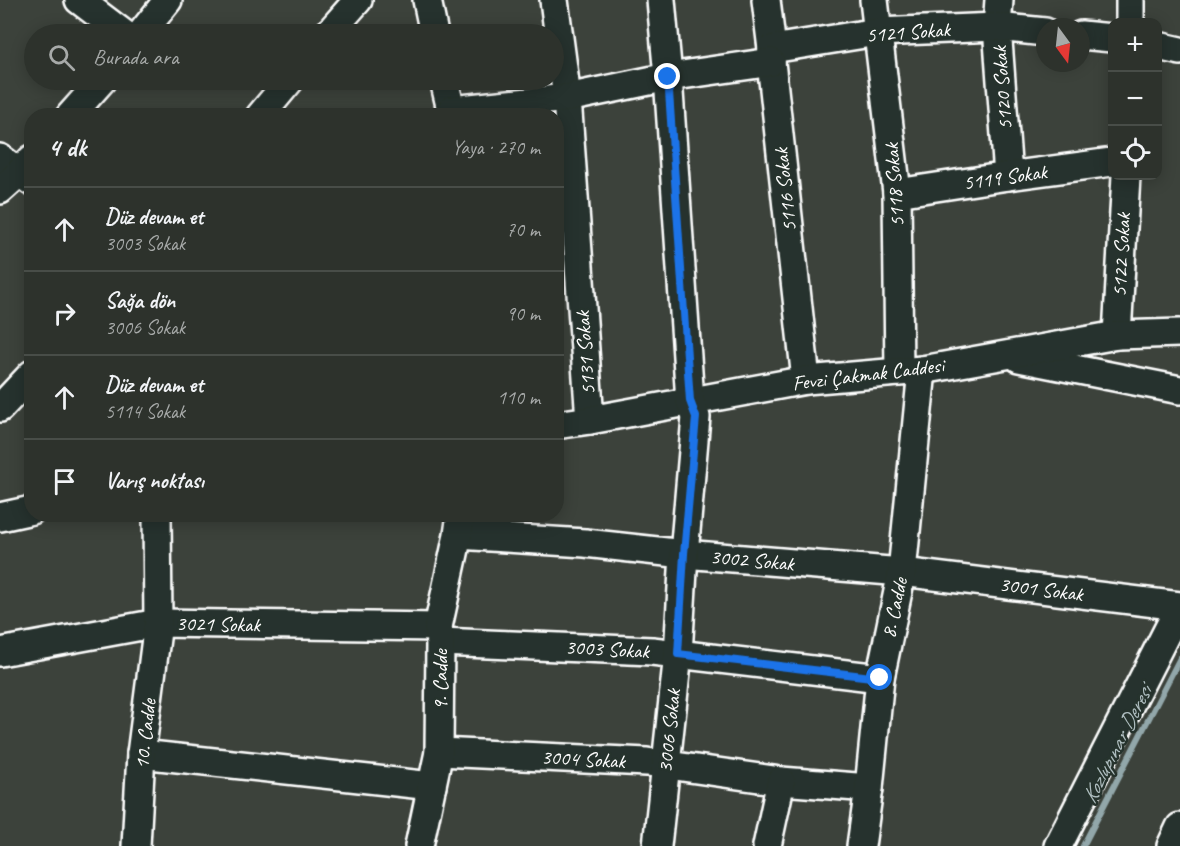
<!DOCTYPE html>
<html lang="tr">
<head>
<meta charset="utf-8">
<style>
  :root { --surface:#2d322c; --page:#393e38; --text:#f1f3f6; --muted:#a7aaa9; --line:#484d48 }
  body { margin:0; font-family:Caveat,sans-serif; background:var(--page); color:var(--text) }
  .controls { position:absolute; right:18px; top:18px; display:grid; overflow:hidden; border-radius:12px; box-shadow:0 3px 15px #0003 }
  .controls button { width:54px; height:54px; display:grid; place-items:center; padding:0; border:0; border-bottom:2px solid var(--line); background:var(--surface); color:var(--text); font:30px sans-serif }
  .compass { position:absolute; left:1036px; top:18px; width:54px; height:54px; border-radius:50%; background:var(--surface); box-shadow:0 3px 15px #0003; rotate:165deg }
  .stop { position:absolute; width:18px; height:18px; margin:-14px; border:4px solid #1a73e8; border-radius:50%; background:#fff }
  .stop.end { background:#1a73e8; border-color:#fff; box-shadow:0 2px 6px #0008 }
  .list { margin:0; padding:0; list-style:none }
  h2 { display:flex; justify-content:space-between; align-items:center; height:78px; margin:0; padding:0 24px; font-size:26px }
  h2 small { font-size:20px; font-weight:400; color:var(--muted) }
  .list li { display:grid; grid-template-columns:39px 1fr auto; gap:18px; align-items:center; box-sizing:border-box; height:84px; padding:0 24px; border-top:2px solid var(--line) }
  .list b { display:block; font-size:22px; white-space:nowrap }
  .list p { margin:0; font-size:20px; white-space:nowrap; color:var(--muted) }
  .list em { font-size:20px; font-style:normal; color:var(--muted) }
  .icon { flex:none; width:33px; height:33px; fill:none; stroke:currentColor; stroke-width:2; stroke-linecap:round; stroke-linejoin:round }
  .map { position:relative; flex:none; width:1180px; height:846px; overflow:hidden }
  .search { position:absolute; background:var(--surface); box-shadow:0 3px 15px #0003; left:24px; top:24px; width:540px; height:66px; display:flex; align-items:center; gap:15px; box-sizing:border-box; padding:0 21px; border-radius:33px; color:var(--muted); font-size:22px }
  .panel { position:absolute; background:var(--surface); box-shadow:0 3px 15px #0003; left:24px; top:108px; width:540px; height:414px; border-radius:24px }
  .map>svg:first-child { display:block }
</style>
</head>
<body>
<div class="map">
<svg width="1180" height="846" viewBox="0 0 1180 846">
  <rect width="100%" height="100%" fill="#3c423b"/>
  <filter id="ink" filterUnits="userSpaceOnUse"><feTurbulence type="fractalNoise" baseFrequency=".0167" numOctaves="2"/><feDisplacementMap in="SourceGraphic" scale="12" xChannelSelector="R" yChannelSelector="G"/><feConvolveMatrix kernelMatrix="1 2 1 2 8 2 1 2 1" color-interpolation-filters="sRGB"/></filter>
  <g filter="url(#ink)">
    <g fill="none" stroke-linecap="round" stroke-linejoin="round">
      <!-- stream -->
      <path stroke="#92a7aa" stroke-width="6" d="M1083 846 1180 658"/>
      <defs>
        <g id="minor">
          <path d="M79 0 124 34"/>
          <path d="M427 0 434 34"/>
          <path d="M554 0 567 98 590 420"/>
          <path d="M766 0 772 49 771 62 806 380"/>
          <path d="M874 0 897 193 899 372"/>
          <path d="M999 0 997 27 1008 176"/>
          <path d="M1130 22V0"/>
          <path d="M141 34 168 0"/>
          <path d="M328 34 358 0"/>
          <path d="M1081 35 1112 38"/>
          <path d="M1158 46 1180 51"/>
          <path d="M772 49 877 32 997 27 1045 32"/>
          <path d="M444 80 451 110"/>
          <path d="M451 110 567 98 668 77 771 62"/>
          <path d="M70 116 102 80"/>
          <path d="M260 116 290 80"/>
          <path d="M0 158 32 182"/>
          <path d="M0 190 19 173 32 159"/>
          <path d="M897 193 1008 176 1112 162"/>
          <path d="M1117 335 1126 176"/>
          <path d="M1019 358 1180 390"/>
          <path d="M0 408 32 374"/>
          <path d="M556 425 590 420 806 380 922 370 1117 335 1180 333"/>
          <path d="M0 517 32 510"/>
          <path d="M458 535 585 543 684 554 902 572 1180 606 1058 846"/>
          <path d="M440 642 652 651 880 678"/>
          <path d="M0 652 158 623 438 627"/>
          <path d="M439 752 647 762 781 781 869 788"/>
          <path d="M141 754 432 786"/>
          <path d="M136 846 141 754 158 623 157 514"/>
          <path d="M419 846 439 752 440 642 438 627 458 535 461 514"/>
          <path d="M657 846 678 654 684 554 696 417 690 401 668 77 661 0"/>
          <path d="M767 846 781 781"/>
          <path d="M861 846 869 788 880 678 902 572 922 370"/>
          <path d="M1171 846 1180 827"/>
        </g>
      </defs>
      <!-- minor casing -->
      <use href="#minor" stroke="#fff" stroke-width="32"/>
      <!-- minor -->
      <use href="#minor" stroke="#26332d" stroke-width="27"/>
    </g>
  </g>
  <g fill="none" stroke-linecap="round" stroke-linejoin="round" filter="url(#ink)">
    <!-- route -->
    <path stroke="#1a73e8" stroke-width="8" d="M668 77 690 401 696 417 684 554 678 654 880 678"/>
  </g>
  <g text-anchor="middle" stroke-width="5" stroke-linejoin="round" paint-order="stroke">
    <!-- street labels -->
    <g font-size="21" fill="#fff" stroke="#26332d">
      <text transform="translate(908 32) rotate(-4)" y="7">5121 Sokak</text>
      <text transform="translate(1002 88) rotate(-94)" y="7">5120 Sokak</text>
      <text transform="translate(1005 177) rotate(-8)" y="7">5119 Sokak</text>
      <text transform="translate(894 185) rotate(-94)" y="7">5118 Sokak</text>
      <text transform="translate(785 190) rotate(-96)" y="7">5116 Sokak</text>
      <text transform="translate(1121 255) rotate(-87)" y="7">5122 Sokak</text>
      <text transform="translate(585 353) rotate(-94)" y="7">5131 Sokak</text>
      <text transform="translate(868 374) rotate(-7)" y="7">Fevzi Çakmak Caddesi</text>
      <text transform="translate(752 560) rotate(5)" y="7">3002 Sokak</text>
      <text transform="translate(1041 589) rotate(7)" y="7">3001 Sokak</text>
      <text transform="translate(894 608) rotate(-78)" y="7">8. Cadde</text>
      <text transform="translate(218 624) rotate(1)" y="7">3021 Sokak</text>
      <text transform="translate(607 649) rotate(3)" y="7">3003 Sokak</text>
      <text transform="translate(440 680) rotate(-90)" y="7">9. Cadde</text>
      <text transform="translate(669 731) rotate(-84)" y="7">3006 Sokak</text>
      <text transform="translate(145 734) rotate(-84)" y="7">10. Cadde</text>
      <text transform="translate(583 759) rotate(3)" y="7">3004 Sokak</text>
    </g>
    <!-- water labels -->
    <g font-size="22" font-style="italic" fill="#aebdbf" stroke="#26332d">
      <text transform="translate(1116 744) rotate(-63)" y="8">Kozlupınar Deresi</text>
    </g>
  </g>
</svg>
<div class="controls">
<button>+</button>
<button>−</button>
<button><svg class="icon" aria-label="locate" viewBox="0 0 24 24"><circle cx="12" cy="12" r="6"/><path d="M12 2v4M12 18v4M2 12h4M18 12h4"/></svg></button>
</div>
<svg class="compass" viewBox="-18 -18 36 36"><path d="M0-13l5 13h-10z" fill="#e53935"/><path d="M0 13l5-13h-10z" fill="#a7aaa9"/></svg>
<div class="stop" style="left:880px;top:678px"></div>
<div class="stop end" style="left:668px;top:77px"></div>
<div class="search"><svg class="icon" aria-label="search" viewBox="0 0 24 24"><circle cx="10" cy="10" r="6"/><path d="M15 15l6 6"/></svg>Burada ara</div>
<section class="panel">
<h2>4 dk<small>Yaya · 270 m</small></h2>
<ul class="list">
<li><svg class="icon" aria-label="ahead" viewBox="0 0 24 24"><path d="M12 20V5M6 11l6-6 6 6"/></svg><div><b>Düz devam et</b><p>3003 Sokak</p></div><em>70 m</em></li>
<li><svg class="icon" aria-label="right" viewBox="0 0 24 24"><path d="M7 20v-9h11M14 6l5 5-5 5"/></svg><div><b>Sağa dön</b><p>3006 Sokak</p></div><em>90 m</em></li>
<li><svg class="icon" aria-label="ahead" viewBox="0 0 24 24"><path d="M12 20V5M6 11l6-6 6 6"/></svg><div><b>Düz devam et</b><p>5114 Sokak</p></div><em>110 m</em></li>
<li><svg class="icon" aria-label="arrive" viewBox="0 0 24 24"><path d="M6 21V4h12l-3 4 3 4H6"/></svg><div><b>Varış noktası</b></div></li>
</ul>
</section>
</div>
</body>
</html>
